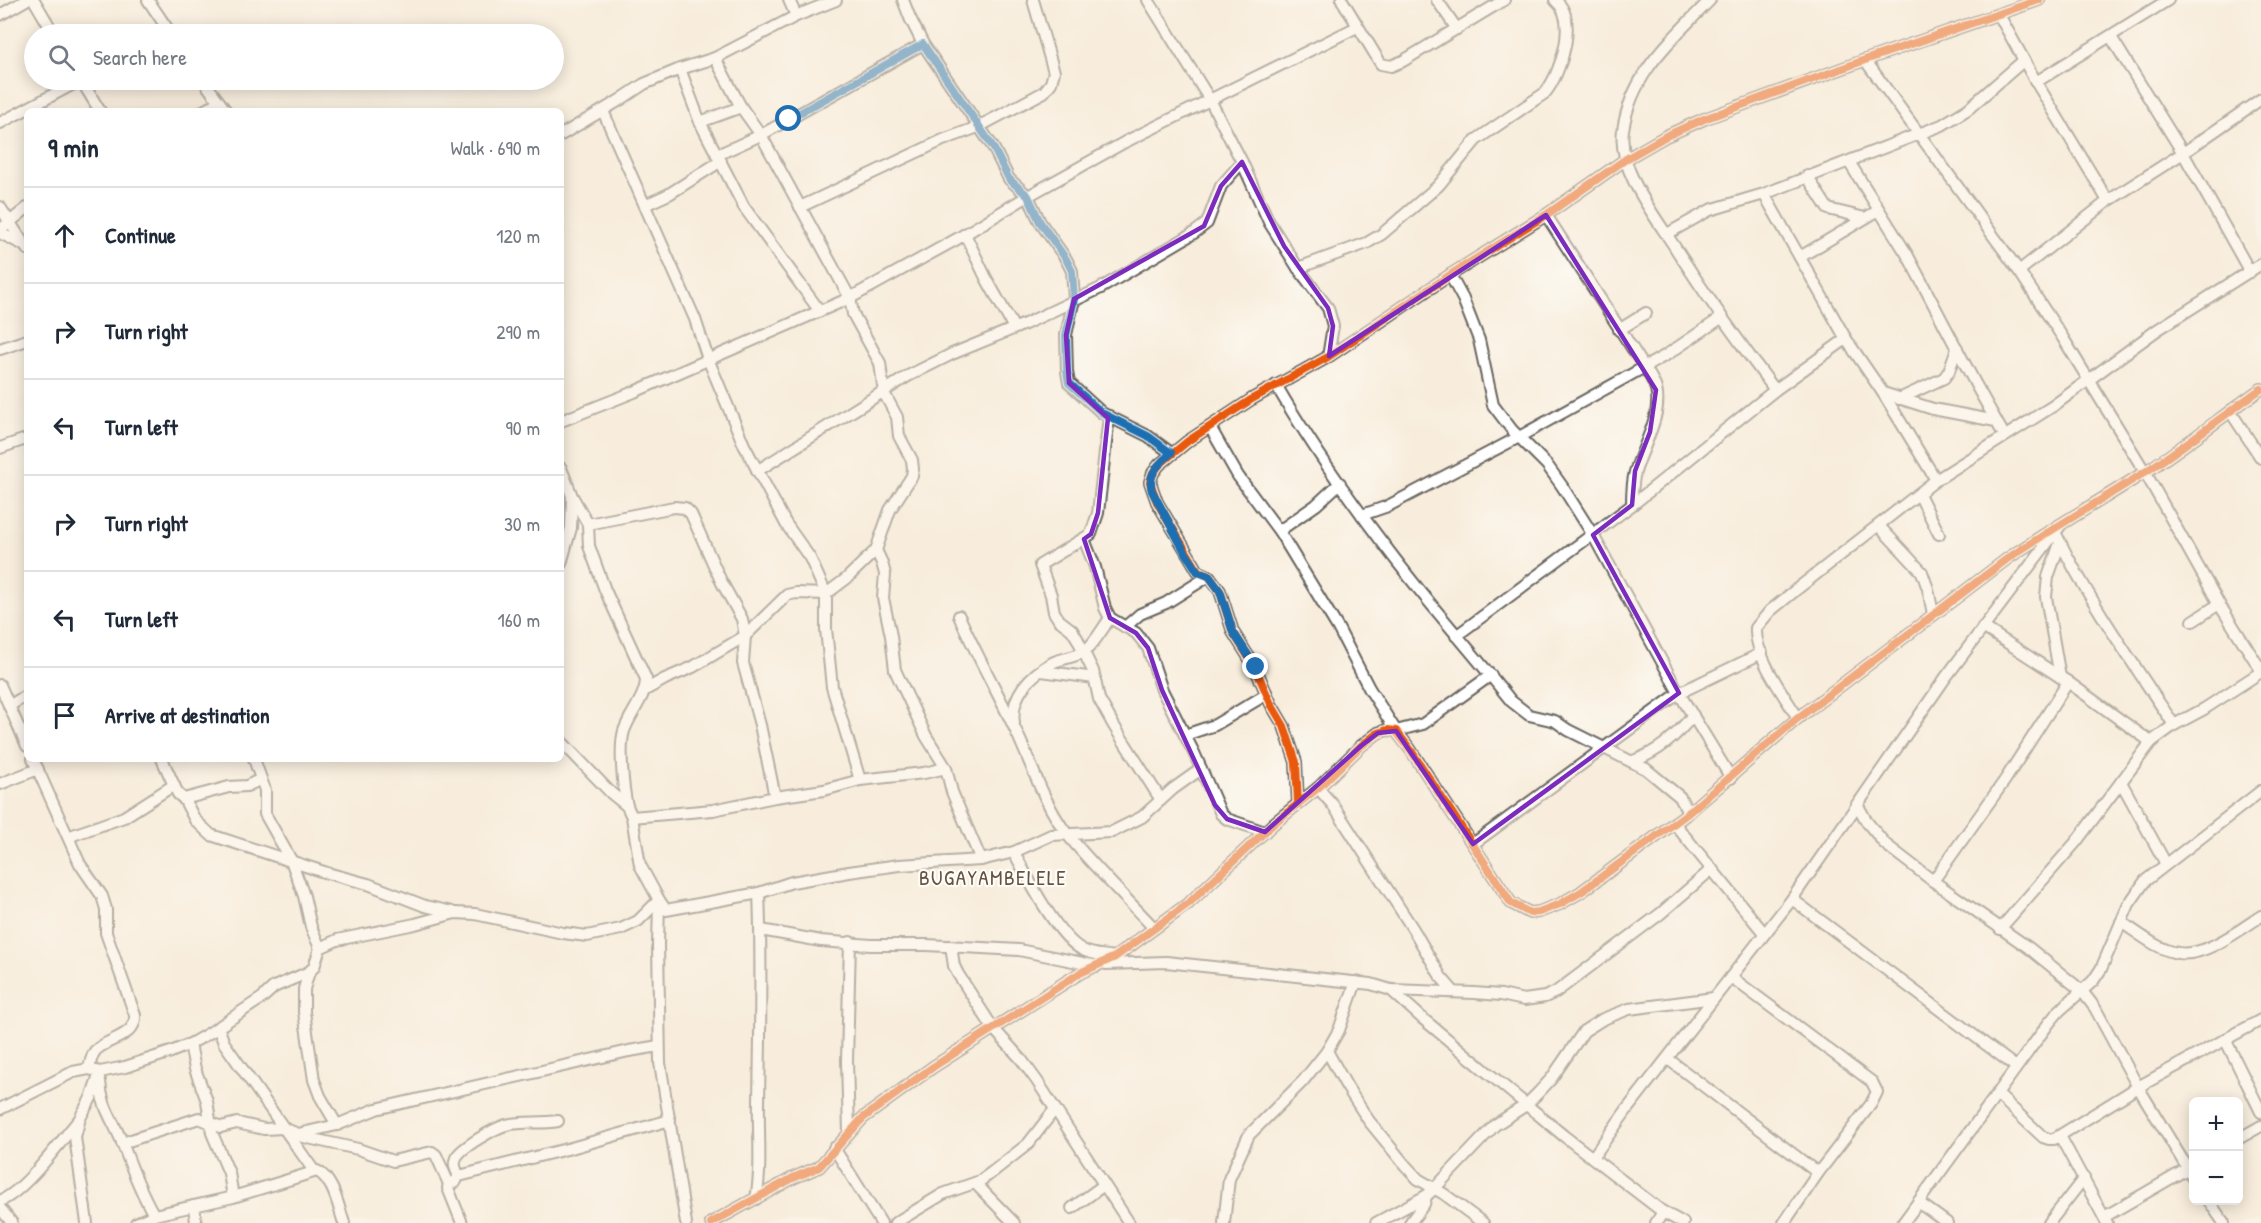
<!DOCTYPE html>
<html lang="en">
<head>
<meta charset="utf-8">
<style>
  :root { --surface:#fff; --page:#f2f2f3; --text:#1f2937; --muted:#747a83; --line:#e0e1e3 }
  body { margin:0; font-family:"Patrick Hand",sans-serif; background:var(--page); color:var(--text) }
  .controls { position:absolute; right:18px; bottom:18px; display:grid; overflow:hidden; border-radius:9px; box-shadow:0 3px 15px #0003 }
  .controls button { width:54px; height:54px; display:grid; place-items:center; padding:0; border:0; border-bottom:2px solid var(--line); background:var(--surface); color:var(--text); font:30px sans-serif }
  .stop { position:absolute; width:18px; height:18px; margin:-14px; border:4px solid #1f6fb2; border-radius:50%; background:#fff }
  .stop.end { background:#1f6fb2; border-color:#fff; box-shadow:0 2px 6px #0008 }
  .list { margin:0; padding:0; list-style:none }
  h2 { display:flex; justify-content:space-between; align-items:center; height:78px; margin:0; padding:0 24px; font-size:26px }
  h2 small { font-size:20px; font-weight:400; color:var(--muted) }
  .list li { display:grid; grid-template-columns:39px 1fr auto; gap:18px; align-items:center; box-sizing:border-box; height:96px; padding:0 24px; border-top:2px solid var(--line) }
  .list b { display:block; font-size:22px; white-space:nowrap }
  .list em { font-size:20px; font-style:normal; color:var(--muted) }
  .icon { flex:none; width:33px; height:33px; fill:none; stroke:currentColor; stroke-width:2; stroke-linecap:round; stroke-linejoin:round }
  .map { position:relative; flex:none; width:2261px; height:1223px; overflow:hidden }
  .search { position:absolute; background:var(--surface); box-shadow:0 3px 15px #0003; left:24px; top:24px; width:540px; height:66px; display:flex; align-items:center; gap:15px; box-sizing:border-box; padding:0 21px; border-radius:33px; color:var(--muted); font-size:22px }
  .panel { position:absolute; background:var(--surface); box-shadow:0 3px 15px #0003; left:24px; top:108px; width:540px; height:654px; border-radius:9px }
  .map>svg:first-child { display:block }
</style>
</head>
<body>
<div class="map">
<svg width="2261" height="1223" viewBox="0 0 2261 1223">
  <rect width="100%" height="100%" fill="#fdfcf7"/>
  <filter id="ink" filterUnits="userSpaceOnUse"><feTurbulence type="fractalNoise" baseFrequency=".0167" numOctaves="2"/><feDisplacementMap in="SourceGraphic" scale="12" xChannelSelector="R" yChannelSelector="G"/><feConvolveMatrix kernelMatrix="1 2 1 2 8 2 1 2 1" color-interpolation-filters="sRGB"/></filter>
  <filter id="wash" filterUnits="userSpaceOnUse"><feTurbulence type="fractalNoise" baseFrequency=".008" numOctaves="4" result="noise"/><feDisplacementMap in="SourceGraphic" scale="24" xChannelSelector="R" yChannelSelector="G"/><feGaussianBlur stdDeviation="1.35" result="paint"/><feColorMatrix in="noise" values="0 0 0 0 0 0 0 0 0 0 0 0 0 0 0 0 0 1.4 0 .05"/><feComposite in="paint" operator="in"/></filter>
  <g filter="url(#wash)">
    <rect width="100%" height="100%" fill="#f8eddc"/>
  </g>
  <g filter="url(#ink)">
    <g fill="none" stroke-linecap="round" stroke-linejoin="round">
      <defs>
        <g id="minor">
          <path d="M34 0 54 34"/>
          <path d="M148 0 171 34"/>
          <path d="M789 0 796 16"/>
          <path d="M903 0 910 18 923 44 993 147 1009 179 1028 196 1040 222 1066 259 1072 271 1074 299 1066 335 1067 372 1069 383 1102 413 1148 436 1171 453"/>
          <path d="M1148 0 1210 100 1242 162 1269 222 1298 268 1328 308 1333 326 1328 357"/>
          <path d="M1342 0 1381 64 1391 66 1403 61 1504 0"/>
          <path d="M1437 0 1457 29"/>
          <path d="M1710 0C1672 40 1632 71 1623 130 1617 171 1658 220 1678 252 1709 300 1741 345 1775 390"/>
          <path d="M0 15 26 0"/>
          <path d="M1999 15 2036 82 2108 201"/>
          <path d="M2111 37 2183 153 2250 272"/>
          <path d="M1865 60 2019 271 2063 338 2145 472 2219 604 2261 670"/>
          <path d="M680 69 700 122 744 207 819 310"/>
          <path d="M81 80 100 111"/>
          <path d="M203 80 226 111"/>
          <path d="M2036 82 2168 0"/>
          <path d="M203 111 219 102"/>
          <path d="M603 111 695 319 708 359 744 445 786 524 810 558 826 594V629L832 687 860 780"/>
          <path d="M700 122 741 107"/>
          <path d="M0 123 81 80"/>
          <path d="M561 135 620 100 644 84 680 69 715 58 796 16 836 0"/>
          <path d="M717 155 761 135 923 44"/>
          <path d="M1849 162 1908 256 1976 385 2004 435"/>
          <path d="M1807 176 1828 209 1865 218"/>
          <path d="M1764 194 1846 339 1883 393 1936 480"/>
          <path d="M645 205 669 194 721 161"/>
          <path d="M0 207 27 249"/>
          <path d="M800 207 943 140 978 127 1044 92 1051 83 1054 72 1033 0"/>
          <path d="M1546 215 1645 368C1649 374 1654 382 1656 389 1663 414 1642 448 1635 472 1632 483 1632 493 1632 505"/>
          <path d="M0 230 27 208"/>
          <path d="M0 233 24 245"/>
          <path d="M965 234 986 278 1014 328"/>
          <path d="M1667 234 1710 210 1764 194 1942 125 1968 109 2023 61"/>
          <path d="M1800 257 1879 210"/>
          <path d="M1298 268 1367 243 1382 234 1438 186 1476 140 1545 93C1561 73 1579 19 1555 0"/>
          <path d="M2019 271 2108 201 2183 153 2261 99"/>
          <path d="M1450 275 1463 299 1479 340 1493 405 1512 430 1547 465 1562 486 1593 535 1679 693 1731 778"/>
          <path d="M1619 330 1646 313"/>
          <path d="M0 349 27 340"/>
          <path d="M1276 385C1315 452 1361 516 1409 577 1442 619 1478 659 1511 701L1529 715 1555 721 1568 730 1646 769 1680 797 1688 813"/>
          <path d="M1883 393 1933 409 1996 421"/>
          <path d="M1899 399 1944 378 1949 371 1957 348"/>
          <path d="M2230 411 2261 458"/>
          <path d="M1109 416 1098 513 1091 534 1040 565 1051 595 1054 612 1059 620 1072 630 1077 638 1093 671 1099 699 1114 726 1161 800"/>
          <path d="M561 421 634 392 850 298 957 239 1028 196 1125 142 1357 27"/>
          <path d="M1210 427 1238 476 1279 531 1338 628 1369 688 1396 731 1423 724 1491 675"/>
          <path d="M0 448 23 440 27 441"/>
          <path d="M561 468 572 496 588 524 589 546 605 590 646 679C646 697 630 713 624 731 619 747 623 789 627 806"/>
          <path d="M757 471 908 376 952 354 1025 324 1101 288 1194 233 1207 223 1221 186 1242 162"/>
          <path d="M1919 494 1939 534"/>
          <path d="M1362 515 1388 506 1519 437 1668 354 1721 318"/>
          <path d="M588 524 674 507 685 508 691 514 721 581 742 619 745 636 743 663 760 725 775 797"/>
          <path d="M1879 526 1922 572 1928 589 1933 614"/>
          <path d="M1279 531 1316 505 1340 483"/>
          <path d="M2056 534C2089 601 2133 663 2174 725"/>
          <path d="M2060 543 2048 577 2046 597 2060 677"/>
          <path d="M876 550 882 563 885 574 883 598 891 636 895 670 926 736 946 768 952 792 981 860"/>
          <path d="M561 564 571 528 572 497"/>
          <path d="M959 616C977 656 998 693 1016 731 1032 765 1044 804 1067 834 1094 867 1125 897 1154 928"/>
          <path d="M1110 618 1136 633 1148 648 1162 690 1195 755 1221 814 1227 819 1265 832"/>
          <path d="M2193 621 2219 604"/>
          <path d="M1125 627 1140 614 1166 603 1209 576"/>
          <path d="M1983 627 2068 682 2151 742"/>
          <path d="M1456 636 1632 505 1775 390 1846 339"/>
          <path d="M1041 671 1095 678"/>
          <path d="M0 685 27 746"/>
          <path d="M645 690 665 679 693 667 745 636 787 595 796 593 826 594 846 579 876 550 890 510 912 476 913 469 912 460 899 436 897 417 884 393 880 363 853 314 850 298 761 135 741 107 715 58"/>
          <path d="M9 706 27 695"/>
          <path d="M1798 718C1784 695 1754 655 1756 628L1770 611 1797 589 1936 480 2053 406 2157 330 2261 264"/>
          <path d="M1014 723C1010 695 1031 674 1054 662 1063 658 1077 657 1085 651 1094 644 1103 628 1110 618L1105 608 1095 567 1084 539"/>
          <path d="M1185 735 1215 725 1267 694"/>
          <path d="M561 741 611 793 627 806 632 817 640 865 659 900 658 945 660 1063 686 1223"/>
          <path d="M33 759 80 864 102 896 106 909V933L135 1015C137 1037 107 1038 95 1051 91 1057 90 1063 89 1069"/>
          <path d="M162 759 178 794 184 799 229 787 247 786 261 779"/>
          <path d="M254 759 265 790V814L291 860 304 896 311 927 320 948"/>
          <path d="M1633 761C1659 752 1676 736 1693 715"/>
          <path d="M2121 782 2166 864"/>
          <path d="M0 784 38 769"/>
          <path d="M1318 788 1333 805 1413 929 1441 977 1454 992"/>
          <path d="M184 799 195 820 211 835 327 873 368 884 425 906 452 912"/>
          <path d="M1298 804 1296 762 1284 726 1271 704 1255 667 1233 632 1220 591 1209 576 1198 571 1157 502 1150 482 1153 473 1159 465 1188 441 1252 399 1328 357 1450 275 1546 215 1626 159 1666 136 1704 119 1865 60 2039 0"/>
          <path d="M1857 804 1867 822 1885 844 1933 881 2029 948 2082 991 2095 1008 2138 1087 2194 1179"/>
          <path d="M632 817 713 810 775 797 824 790 860 780 924 773 946 768"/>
          <path d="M1674 823 1764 933"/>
          <path d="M70 839 73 835 124 817 174 785"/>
          <path d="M1473 844 1679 693 1762 653"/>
          <path d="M1014 852C1027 877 1058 938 1083 950 1092 955 1104 955 1114 957"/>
          <path d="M1933 881 2005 780 2068 682"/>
          <path d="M1792 899 2016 1067"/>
          <path d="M2121 922C2138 933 2158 950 2178 953 2203 958 2240 930 2261 916"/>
          <path d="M2000 929 2076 842 2151 742 2174 725 2204 709 2261 672"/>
          <path d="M761 930 821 941 871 945H927L1019 950 1097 966"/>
          <path d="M951 946 954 966 958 974 993 1028 1021 1059 1037 1081 1129 1223"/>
          <path d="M1106 964 1166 962 1371 984 1391 990 1422 1018 1564 1136 1663 1212 1683 1223"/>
          <path d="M309 972 304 989V1012L314 1080 320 1096 337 1125"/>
          <path d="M1731 977 1872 1082 1877 1092 1871 1104 1818 1173 1784 1223"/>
          <path d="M1356 982 1339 1030 1327 1051 1347 1087 1369 1121 1405 1165 1418 1179 1444 1194 1483 1223"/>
          <path d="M1391 990 1474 993 1501 995 1524 1000 1545 997 1556 992 1660 914 1712 869"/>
          <path d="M218 1027 224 1043 314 1171"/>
          <path d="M2225 1039 2261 1112"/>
          <path d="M190 1044 195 1069 207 1101 212 1133 229 1173 233 1197"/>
          <path d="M1668 1059 1818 1173"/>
          <path d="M100 1081C101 1106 113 1120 122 1142 131 1167 140 1191 154 1215"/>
          <path d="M1997 1094 2043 1137 2049 1139H2054L2138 1087 2261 1020"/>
          <path d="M0 1109 73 1072 89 1069 100 1072 125 1067 171 1052 190 1044 211 1032 262 998 274 987 309 972 314 967 320 948 337 940 415 924 455 913 475 914 563 933 587 936 621 929 638 921 659 900 666 910 759 893 792 882 849 872 899 865 981 860 1014 852 1051 835 1112 832 1142 817 1173 789 1201 769"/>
          <path d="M849 1133 847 1061 850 942"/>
          <path d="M299 1136 358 1149 393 1161 432 1152 436 1155 449 1184"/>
          <path d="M2060 1136 2107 1223"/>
          <path d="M2238 1139 2261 1126"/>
          <path d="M122 1143 199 1118 221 1127 237 1123 264 1129 283 1128 298 1134 337 1125 376 1109 629 1051 659 1046"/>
          <path d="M834 1148 881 1223"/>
          <path d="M1593 1157 1628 1108 1792 899 1946 677 2060 526"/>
          <path d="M459 1176C456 1170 453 1165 456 1158 460 1148 495 1128 506 1125 523 1121 541 1124 558 1121"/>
          <path d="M975 1183 1014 1223"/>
          <path d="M756 1199C762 1167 758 1136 759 1103 760 1033 762 963 759 893"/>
          <path d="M2208 1200 2224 1223"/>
          <path d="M0 1201C25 1191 60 1142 78 1121"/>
          <path d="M1918 1202 1947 1223"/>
          <path d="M194 1206 196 1223"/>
          <path d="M0 1208 12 1223"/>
          <path d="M1072 1208 1104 1185"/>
          <path d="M2104 1217 2194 1165"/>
          <path d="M87 1223 75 1137 80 1118 91 1098 100 1072"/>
          <path d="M136 1223 154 1215 233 1197 317 1171C334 1180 338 1206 344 1223"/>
          <path d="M462 1223 448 1188 449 1184 455 1182 459 1176 571 1148 670 1120"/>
          <path d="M711 1223 793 1178 819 1167 863 1118 933 1067 1080 973 1115 957 1189 903 1273 824 1318 788 1361 746 1378 733 1387 730 1396 731 1410 749 1511 903 1530 913 1539 912 1560 904 1581 892 1688 813 1798 718 2007 559C2051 529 2097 503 2142 474 2183 448 2221 417 2261 389"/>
          <path d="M895 1223 943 1194 980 1181 991 1173 1028 1144 1055 1109"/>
          <path d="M1224 1223 1229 1179 1249 1135 1303 1081 1327 1051"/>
          <path d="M1376 1223 1426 1196 1434 1189 1495 1125 1526 1105 1539 1092 1551 1079 1584 1031 1603 1019 1629 1009 1714 998"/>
          <path d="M1410 1223 1424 1204 1426 1196"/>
          <path d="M1656 1223 1663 1212"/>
          <path d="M1903 1223 2049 1023 2059 1011 2093 981 2101 969 2129 904 2145 881 2261 791"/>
          <path d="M2049 1223 2084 1178"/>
        </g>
      </defs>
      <!-- minor casing -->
      <use href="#minor" stroke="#69655f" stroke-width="14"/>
      <!-- minor -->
      <use href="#minor" stroke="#fff" stroke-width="10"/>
      <defs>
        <g id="cycleway">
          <path d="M1298 804 1296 762 1284 726 1271 704 1255 667 1233 632 1220 591 1209 576 1198 571 1157 502 1150 482 1153 473 1159 465 1188 441 1252 399 1328 357 1450 275 1546 215 1626 159 1666 136 1704 119 1865 60 2039 0"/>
          <path d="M711 1223 793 1178 819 1167 863 1118 933 1067 1080 973 1115 957 1189 903 1273 824 1318 788 1361 746 1378 733 1387 730 1396 731 1410 749 1511 903 1530 913 1539 912 1560 904 1581 892 1688 813 1798 718 2007 559C2051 529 2097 503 2142 474 2183 448 2221 417 2261 389"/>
        </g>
      </defs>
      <!-- cycleway casing -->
      <use href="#cycleway" stroke="#fdfcf7" stroke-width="11"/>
      <!-- cycleway -->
      <use href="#cycleway" stroke="#e8590c" stroke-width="8"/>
    </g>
  </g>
  <g fill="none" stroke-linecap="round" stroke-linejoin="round" filter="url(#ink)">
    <!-- route -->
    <path stroke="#1f6fb2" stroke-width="8" d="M789 119 923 44 993 147 1009 179 1028 196 1040 222 1066 259 1072 271 1074 299 1066 335 1067 372 1069 383 1102 413 1148 436 1171 453C1159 464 1147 474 1152 491L1185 552 1198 572 1209 576 1220 591 1233 632 1256 667"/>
  </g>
  <!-- marked area -->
  <path d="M0 0H2261V1223H0ZM1242 162 1284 246 1328 308 1333 326 1329 356 1546 215 1656 390 1650 432 1635 471 1632 505 1593 535 1679 693 1473 844 1396 731 1378 733 1361 746 1265 832 1227 819 1215 805 1162 690 1148 648 1136 633 1110 618 1084 539 1091 534 1098 513 1108 418 1069 383 1066 335 1074 299 1204 226 1221 186Z" fill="#f8eddc" fill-opacity=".55" fill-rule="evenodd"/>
  <path fill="none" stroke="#7b2cbf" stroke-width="4.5" stroke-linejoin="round" d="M1242 162 1284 246 1328 308 1333 326 1329 356 1546 215 1656 390 1650 432 1635 471 1632 505 1593 535 1679 693 1473 844 1396 731 1378 733 1361 746 1265 832 1227 819 1215 805 1162 690 1148 648 1136 633 1110 618 1084 539 1091 534 1098 513 1108 418 1069 383 1066 335 1074 299 1204 226 1221 186Z"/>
  <g text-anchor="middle" stroke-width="4.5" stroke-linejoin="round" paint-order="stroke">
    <!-- quarter labels -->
    <g font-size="21" letter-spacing="1.5" fill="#665241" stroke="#fdfcf7">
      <text x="993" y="885">BUGAYAMBELELE</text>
    </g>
  </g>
</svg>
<div class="controls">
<button>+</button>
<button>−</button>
</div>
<div class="stop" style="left:789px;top:119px"></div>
<div class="stop end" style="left:1256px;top:667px"></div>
<div class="search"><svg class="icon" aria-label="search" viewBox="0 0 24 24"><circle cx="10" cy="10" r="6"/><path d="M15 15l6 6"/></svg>Search here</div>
<section class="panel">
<h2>9 min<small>Walk · 690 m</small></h2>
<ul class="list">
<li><svg class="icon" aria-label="ahead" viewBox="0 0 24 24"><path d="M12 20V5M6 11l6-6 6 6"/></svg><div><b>Continue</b></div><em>120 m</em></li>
<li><svg class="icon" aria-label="right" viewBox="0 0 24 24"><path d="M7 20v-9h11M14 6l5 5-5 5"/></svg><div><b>Turn right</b></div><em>290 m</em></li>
<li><svg class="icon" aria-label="left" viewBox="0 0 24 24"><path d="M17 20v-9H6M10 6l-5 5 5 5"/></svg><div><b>Turn left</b></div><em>90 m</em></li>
<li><svg class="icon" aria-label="right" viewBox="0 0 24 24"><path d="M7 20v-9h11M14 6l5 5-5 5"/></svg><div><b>Turn right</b></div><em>30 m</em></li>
<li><svg class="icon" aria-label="left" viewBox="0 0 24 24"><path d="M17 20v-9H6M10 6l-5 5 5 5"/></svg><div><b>Turn left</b></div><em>160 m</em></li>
<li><svg class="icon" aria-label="arrive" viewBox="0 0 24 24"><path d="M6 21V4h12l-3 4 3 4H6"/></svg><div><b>Arrive at destination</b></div></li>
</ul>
</section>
</div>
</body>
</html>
